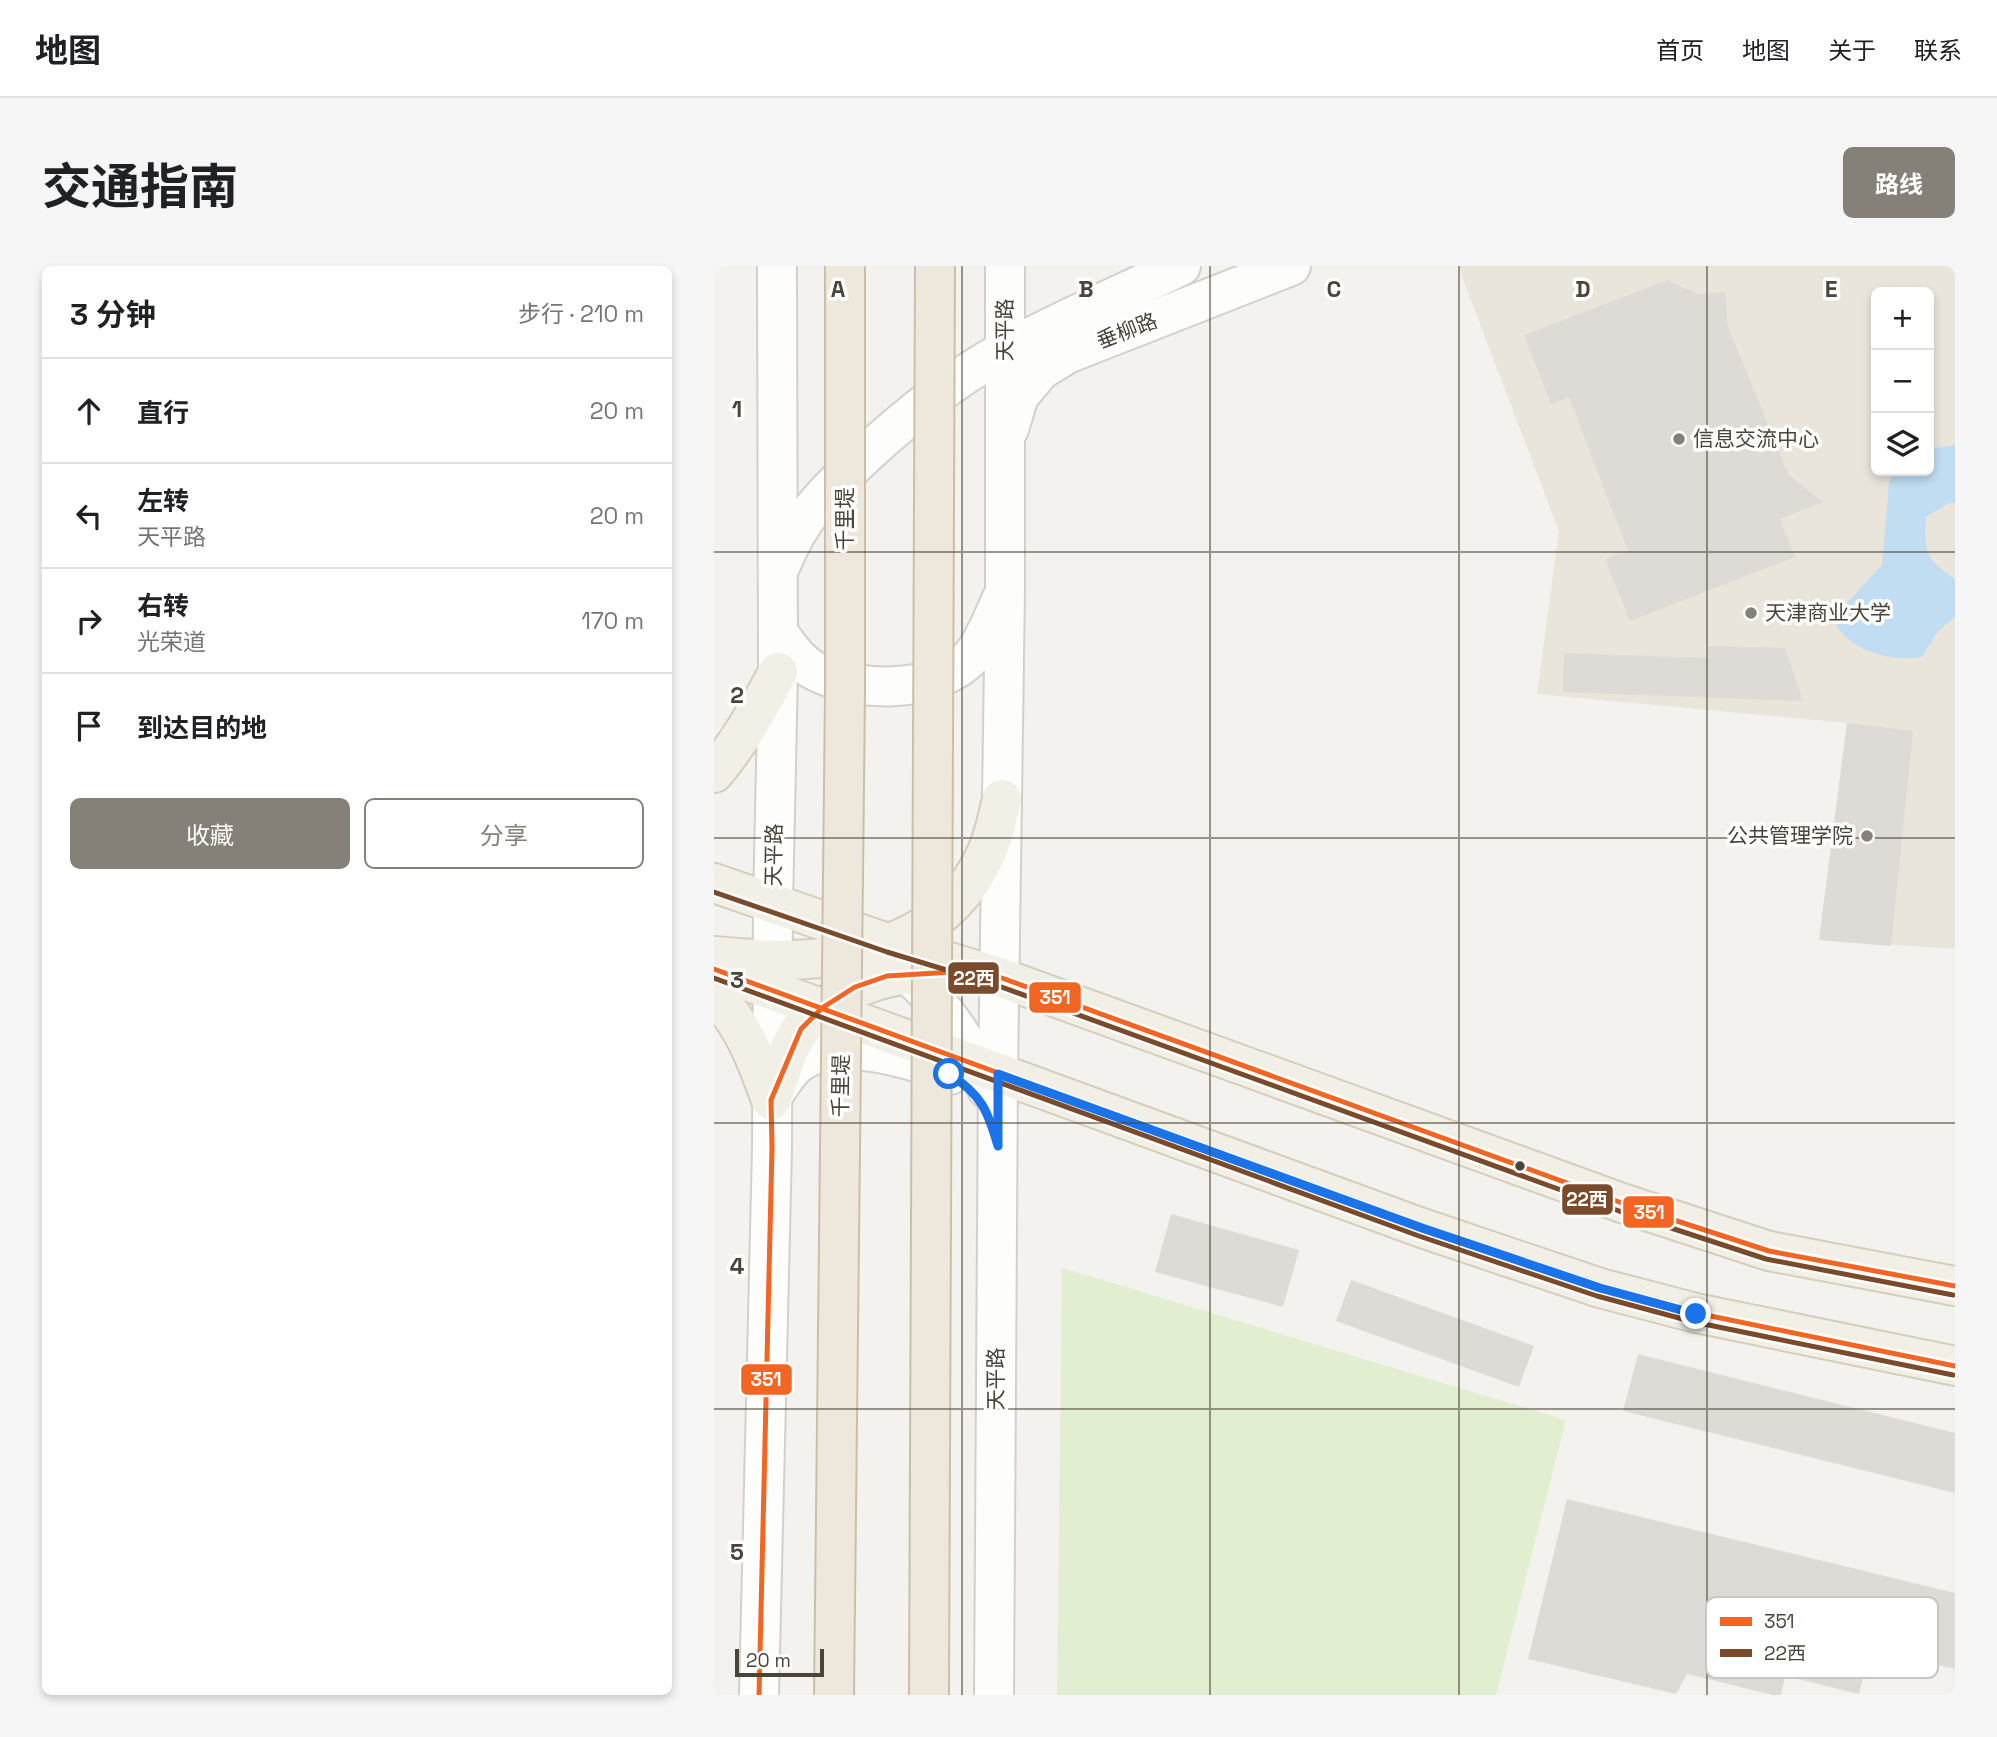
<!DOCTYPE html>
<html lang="zh">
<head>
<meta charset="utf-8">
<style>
  :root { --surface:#fff; --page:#f6f6f6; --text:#202124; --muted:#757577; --line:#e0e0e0; --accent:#868178 }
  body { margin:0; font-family:"Space Grotesk","Noto Sans SC",sans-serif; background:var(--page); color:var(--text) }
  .controls { position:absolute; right:21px; top:21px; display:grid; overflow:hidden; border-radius:10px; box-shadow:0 4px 10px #0003 }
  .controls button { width:63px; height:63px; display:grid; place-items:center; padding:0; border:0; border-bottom:2px solid var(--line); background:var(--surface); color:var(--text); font:35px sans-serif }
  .scale { position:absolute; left:21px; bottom:18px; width:89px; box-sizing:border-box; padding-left:7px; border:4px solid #4b4439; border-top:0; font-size:19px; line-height:24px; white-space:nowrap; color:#4b4439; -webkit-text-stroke:5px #fff; paint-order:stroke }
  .stop { position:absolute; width:21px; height:21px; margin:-16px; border:5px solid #1a73e8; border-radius:50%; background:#fff }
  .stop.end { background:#1a73e8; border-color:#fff; box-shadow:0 2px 7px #0008 }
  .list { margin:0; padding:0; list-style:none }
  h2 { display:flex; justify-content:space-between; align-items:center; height:91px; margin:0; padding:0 28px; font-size:30px }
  h2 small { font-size:23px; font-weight:400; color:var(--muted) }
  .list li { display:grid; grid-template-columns:46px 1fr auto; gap:21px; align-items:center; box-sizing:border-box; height:105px; padding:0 28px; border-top:2px solid var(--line) }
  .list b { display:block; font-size:26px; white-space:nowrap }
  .list p { margin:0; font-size:23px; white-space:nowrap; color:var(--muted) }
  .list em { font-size:23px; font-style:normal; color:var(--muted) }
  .actions { display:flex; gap:14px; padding:21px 28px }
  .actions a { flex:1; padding:16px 0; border:2px solid var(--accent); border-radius:10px; text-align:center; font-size:24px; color:var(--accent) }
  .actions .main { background:var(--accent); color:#fff }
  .icon { flex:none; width:38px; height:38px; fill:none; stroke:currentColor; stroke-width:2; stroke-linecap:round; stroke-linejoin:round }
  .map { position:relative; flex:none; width:1241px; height:1429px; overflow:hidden; border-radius:10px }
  header { display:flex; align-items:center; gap:42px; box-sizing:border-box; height:98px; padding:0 35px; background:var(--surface); border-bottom:2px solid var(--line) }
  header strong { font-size:33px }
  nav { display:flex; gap:38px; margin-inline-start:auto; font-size:24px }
  .intro { display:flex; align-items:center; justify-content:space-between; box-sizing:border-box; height:168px; padding:0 42px }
  h1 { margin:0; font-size:49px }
  .button { padding:18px 32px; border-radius:10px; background:var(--accent); color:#fff; font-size:24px; font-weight:700 }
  main { display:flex; gap:42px; padding:0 42px }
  aside { flex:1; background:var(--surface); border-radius:10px; box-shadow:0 4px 10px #0003 }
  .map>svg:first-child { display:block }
</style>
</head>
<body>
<header>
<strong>地图</strong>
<nav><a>首页</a><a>地图</a><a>关于</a><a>联系</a></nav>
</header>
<div class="intro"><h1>交通指南</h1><a class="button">路线</a></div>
<main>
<aside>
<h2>3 分钟<small>步行 · 210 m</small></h2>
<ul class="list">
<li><svg class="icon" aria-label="ahead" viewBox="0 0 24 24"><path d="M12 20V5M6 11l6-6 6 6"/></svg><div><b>直行</b></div><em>20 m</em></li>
<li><svg class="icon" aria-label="left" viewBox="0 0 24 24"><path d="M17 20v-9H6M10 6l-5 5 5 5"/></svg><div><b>左转</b><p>天平路</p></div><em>20 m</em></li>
<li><svg class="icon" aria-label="right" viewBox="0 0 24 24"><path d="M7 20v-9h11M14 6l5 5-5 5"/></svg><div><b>右转</b><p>光荣道</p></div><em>170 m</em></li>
<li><svg class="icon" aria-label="arrive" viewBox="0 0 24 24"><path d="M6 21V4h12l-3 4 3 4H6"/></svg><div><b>到达目的地</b></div></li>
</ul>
<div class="actions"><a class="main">收藏</a><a>分享</a></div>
</aside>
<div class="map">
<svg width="1241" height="1429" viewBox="0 0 1241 1429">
  <rect width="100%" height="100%" fill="#f4f2ee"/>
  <!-- education -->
  <path fill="#eae5da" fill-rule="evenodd" d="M744 0H1241V683L1105 674 1133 457 823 428 845 265ZM1162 26H1215V205H1162Z"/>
  <!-- green -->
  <path fill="#e1eecf" d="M348 1002 852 1154 782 1429H343Z"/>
  <!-- water -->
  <path fill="#c0ddf1" d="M1241 179V237H1235L1212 251C1210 286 1211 293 1241 313V351L1224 365 1208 391C1178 397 1132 384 1120 354L1133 337 1168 299 1175 216 1181 205H1215V183Z"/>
  <!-- building -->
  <g fill="#dedbd6">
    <path d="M954 14 983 28 1012 26 1013 58 1074 208 1109 236 1066 253 1081 291 916 355 891 293 914 285 855 131 837 138 810 69Z"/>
    <path d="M994 380 1071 382 1089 435 849 426 850 387 994 392Z"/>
    <path d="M1133 457 1199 465 1177 680 1105 674Z"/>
    <path d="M457 948 585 984 569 1041 441 1006Z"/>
    <path d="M637 1014 820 1080 805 1121 622 1055Z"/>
    <path d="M924 1088 1241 1167V1227L909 1145Z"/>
    <path d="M853 1233 1241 1327V1403L1156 1383 1145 1428 1071 1410 1067 1429H1059L973 1408 962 1428 814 1393Z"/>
  </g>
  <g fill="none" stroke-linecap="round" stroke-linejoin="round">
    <defs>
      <g id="minor">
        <path d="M295 163 305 130 327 104 353 88 577 0"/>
        <path d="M67 299C87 249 112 226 150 190 192 151 239 113 290 85 347 54 408 28 467 0"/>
        <path d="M64 366C75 381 84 396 101 405 143 427 217 427 253 395 268 382 279 351 287 334"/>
        <path d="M201 715C235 745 257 780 273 823"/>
        <path d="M59 830C66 819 73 807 82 799 120 768 197 792 236 809"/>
        <path d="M45 1429 58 882 59 639 64 406 63 0"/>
        <path d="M280 1429 284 808 291 325V0"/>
      </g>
      <g id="major">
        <path d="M0 507C26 476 45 442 64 406"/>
        <path d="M0 617 176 678 285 711 908 937 1055 985 1241 1020"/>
        <path d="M2 690C100 701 220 695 269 594 279 575 283 554 288 533"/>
        <path d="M0 703 708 962 886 1022 982 1047 1241 1100"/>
        <path d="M0 729C29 756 44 798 57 834"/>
        <path d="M57 834C66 811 72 783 87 763 95 752 108 742 120 735 158 710 190 707 235 706"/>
      </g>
    </defs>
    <!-- minor casing -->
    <use href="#minor" stroke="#d2d0cb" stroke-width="42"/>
    <!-- major casing -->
    <use href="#major" stroke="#d6cebb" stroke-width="42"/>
    <!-- minor -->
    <use href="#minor" stroke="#fdfdfc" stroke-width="38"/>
    <!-- major -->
    <use href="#major" stroke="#f2efe6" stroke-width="38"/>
    <defs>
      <g id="highway-bridge">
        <path d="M120 1429 131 428V0"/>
        <path d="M215 1429 221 0"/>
      </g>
    </defs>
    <!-- highway-bridge casing -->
    <use href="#highway-bridge" stroke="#ccbfa9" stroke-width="42" stroke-linecap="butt"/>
    <!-- highway-bridge -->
    <use href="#highway-bridge" stroke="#ede8db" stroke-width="38"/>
    <defs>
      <g id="bus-1">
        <path d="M0 703 708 962 886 1022 982 1047 1241 1100"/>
        <path d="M45 1429 58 882 57 834 87 763 108 742 141 721 173 710 239 706 285 711 908 937 1055 985 1241 1020"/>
      </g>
      <g id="bus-2">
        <path d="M0 626 173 686 282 719 905 945 1052 993 1239 1029"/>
        <path d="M0 712 705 970 883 1030 980 1056 1239 1109"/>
      </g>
    </defs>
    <!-- bus-1 casing -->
    <use href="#bus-1" stroke="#fff" stroke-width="10"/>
    <!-- bus-2 casing -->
    <use href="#bus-2" stroke="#fff" stroke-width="10"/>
    <!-- bus-1 -->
    <use href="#bus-1" stroke="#f26522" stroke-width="5"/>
    <!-- bus-2 -->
    <use href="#bus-2" stroke="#7a4b2a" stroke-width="5"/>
  </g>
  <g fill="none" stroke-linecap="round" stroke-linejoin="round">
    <!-- route -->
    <path stroke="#1a73e8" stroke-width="9" d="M235 808C267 828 274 845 284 880V808L708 962 886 1022 982 1048"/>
  </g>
  <!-- grid -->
  <path fill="none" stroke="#4b4439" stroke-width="2" stroke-opacity="0.55" d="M248 0V1429M496 0V1429M745 0V1429M993 0V1429M0 286H1241M0 572H1241M0 857H1241M0 1143H1241"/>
  <!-- markers -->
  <g fill="#868178" stroke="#fff" stroke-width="2.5">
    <circle cx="965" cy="173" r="7"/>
    <circle cx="1037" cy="347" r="7"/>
    <circle cx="1153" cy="570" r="7"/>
  </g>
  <circle fill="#4b4439" stroke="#fff" stroke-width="2.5" cx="806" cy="900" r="6"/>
  <g text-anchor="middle" stroke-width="7" stroke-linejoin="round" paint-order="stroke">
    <!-- street labels -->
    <g font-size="21" fill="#4b4439" stroke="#fff">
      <text transform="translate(291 64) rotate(-90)" y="7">天平路</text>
      <text transform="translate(413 65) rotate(-21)" y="7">垂柳路</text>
      <text transform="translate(131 253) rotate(-90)" y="7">千里堤</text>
      <text transform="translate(60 589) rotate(-89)" y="7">天平路</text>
      <text transform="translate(127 820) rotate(-89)" y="7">千里堤</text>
      <text transform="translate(282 1113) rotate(-90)" y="7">天平路</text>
    </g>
    <!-- poi labels -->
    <g font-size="21" fill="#4b4439" stroke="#fff" text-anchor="start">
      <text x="979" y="180">信息交流中心</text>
      <text x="1051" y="354">天津商业大学</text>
      <text x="1139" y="577" text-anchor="end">公共管理学院</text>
    </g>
  </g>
  <!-- legend -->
  <rect x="992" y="1331" width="232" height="81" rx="10" fill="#fff" stroke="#c9c7c4" stroke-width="2"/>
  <rect x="1006" y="1351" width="32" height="9" fill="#f26522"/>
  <rect x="1006" y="1383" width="32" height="8" fill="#7a4b2a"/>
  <g font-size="19" fill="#4b4439">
    <text x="1050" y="1362">351</text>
    <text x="1050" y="1394">22西</text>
  </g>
  <g font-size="23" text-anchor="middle" font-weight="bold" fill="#4b4439" stroke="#fff" stroke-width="7" stroke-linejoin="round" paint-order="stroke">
    <text x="124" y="31">A</text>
    <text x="372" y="31">B</text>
    <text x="620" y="31">C</text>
    <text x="869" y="31">D</text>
    <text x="1117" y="31">E</text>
    <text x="23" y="151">1</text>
    <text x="23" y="437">2</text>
    <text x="23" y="722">3</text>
    <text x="23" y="1008">4</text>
    <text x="23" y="1294">5</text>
  </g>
  <g stroke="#fff" stroke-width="2.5">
    <rect x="233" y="695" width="53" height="34" rx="7" fill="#7a4b2a"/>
    <rect x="314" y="715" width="54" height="33" rx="7" fill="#f26522"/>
    <rect x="847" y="917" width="53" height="33" rx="7" fill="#7a4b2a"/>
    <rect x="908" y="929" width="53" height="34" rx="7" fill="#f26522"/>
    <rect x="26" y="1097" width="53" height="33" rx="7" fill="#f26522"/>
  </g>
  <g font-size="19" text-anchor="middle" font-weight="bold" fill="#fff">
    <text x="260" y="719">22西</text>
    <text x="341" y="738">351</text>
    <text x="873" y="940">22西</text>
    <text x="935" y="953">351</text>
    <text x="52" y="1120">351</text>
  </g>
</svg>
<div class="controls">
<button>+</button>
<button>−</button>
<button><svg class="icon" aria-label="layers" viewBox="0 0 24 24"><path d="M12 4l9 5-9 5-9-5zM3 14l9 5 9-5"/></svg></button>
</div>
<div class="scale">20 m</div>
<div class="stop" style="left:235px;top:808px"></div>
<div class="stop end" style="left:982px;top:1048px"></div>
</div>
</main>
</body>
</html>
